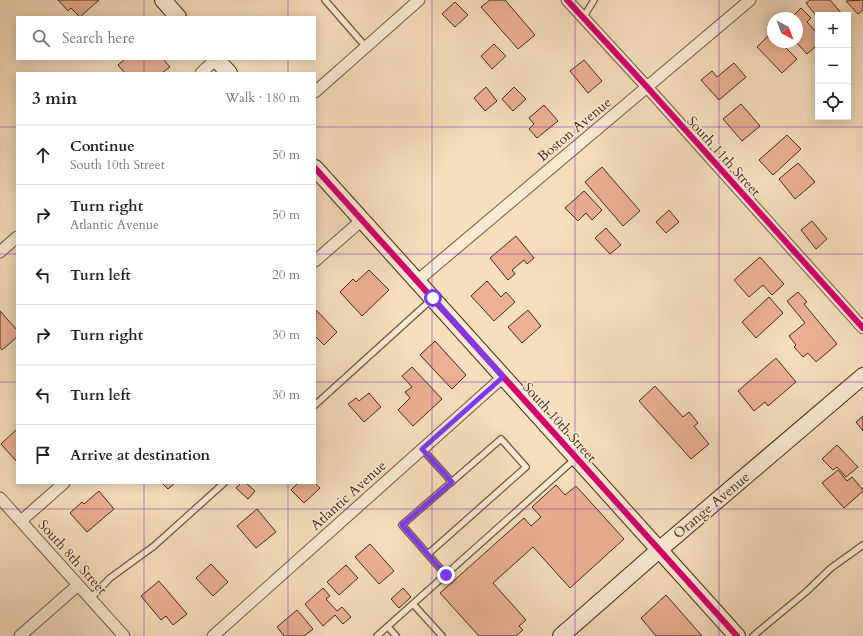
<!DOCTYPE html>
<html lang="en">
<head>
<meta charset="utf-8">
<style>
  :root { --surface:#fff; --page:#f6f6f6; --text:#222; --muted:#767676; --line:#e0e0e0 }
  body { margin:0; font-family:Cardo,serif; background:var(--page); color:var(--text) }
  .controls { position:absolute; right:12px; top:12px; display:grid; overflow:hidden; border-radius:0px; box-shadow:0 2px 10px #0003 }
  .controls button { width:36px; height:36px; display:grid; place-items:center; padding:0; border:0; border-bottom:1px solid var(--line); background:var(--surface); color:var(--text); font:20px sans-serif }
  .compass { position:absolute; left:767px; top:12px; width:36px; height:36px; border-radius:50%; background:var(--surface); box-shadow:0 2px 10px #0003; rotate:138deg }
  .stop { position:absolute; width:12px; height:12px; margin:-9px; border:3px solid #7c3aed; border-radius:50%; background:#fff }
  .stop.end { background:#7c3aed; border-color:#fff; box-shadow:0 1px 4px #0008 }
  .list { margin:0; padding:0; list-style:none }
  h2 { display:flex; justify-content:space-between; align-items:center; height:52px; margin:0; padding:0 16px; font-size:17px }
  h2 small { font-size:13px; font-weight:400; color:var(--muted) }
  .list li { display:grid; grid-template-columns:26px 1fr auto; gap:12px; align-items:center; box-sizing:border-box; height:60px; padding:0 16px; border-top:1px solid var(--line) }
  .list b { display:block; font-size:15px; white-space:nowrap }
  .list p { margin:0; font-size:13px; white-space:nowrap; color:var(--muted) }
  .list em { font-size:13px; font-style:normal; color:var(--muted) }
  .icon { flex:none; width:22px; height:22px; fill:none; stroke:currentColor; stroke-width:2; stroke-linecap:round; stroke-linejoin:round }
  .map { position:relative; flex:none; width:863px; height:636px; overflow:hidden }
  .search { position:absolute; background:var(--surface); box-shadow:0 2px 10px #0003; left:16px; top:16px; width:300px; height:44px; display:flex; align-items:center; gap:10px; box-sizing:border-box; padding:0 14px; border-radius:0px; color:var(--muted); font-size:15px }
  .panel { position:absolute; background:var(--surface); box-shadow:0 2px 10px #0003; left:16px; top:72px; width:300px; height:412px; border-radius:0px }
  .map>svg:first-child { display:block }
</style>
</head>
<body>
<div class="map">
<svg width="863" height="636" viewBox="0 0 863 636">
  <rect width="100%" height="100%" fill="#f6dfbd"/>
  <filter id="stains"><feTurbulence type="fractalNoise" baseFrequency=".005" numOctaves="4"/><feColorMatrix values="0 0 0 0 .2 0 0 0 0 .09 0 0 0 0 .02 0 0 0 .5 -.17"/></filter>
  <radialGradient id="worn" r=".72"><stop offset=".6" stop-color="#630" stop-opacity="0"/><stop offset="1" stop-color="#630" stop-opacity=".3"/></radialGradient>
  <!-- building -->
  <g fill="#ecb293" stroke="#45271a">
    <path d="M58 0H99L80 17 71 8 68 11Z"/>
    <path d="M490 0H505L535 35 518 49 481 7Z"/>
    <path d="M810 0H830L843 15H818V18L806 3Z"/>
    <path d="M863 0V10L858 14 846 1Z"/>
    <path d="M455 2 468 15 455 27 442 14Z"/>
    <path d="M801 8 811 18 807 22 818 34V44L807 54 796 42H797V18H791Z"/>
    <path d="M771 33 773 34V42H780L797 59 782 73 757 47Z"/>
    <path d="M494 44 506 56 492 69 481 56Z"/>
    <path d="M125 59H163L170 67 162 73H125L118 65Z"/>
    <path d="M584 60 602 81 588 93 570 71Z"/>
    <path d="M734 63 746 77 719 100 701 80 712 71 717 77Z"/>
    <path d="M486 87 497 101 485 111 474 98Z"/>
    <path d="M514 87 526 99 513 111 502 99Z"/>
    <path d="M741 104 760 126 742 141 723 119Z"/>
    <path d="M544 105 558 121 537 138 529 129 534 124 529 118Z"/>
    <path d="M787 135 801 149 773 175 759 160Z"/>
    <path d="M798 163 815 182 795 199 779 179Z"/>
    <path d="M602 167 640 211 623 226 585 182Z"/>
    <path d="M584 191 602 210 592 220 586 213 578 221 565 208Z"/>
    <path d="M669 210 679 222 666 233 656 222Z"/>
    <path d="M812 221 827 239 816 249 801 230Z"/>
    <path d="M606 228 621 245 610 254 595 238Z"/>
    <path d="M516 236 534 258 527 264 524 260 512 270 515 274 508 280 490 258Z"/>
    <path d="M760 257 784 284 772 295 763 285 749 297 734 280Z"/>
    <path d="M369 270 389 290 362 316 340 292 353 279 356 282Z"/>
    <path d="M487 281 501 297 506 292 515 302 494 321 471 296Z"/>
    <path d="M798 292 807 302 804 304 837 344 816 362 808 353 803 357 794 347 796 345 789 336 805 323 787 301Z"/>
    <path d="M769 297 783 313 756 338 742 322Z"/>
    <path d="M316 310 337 332 324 345 316 337 315 338Z"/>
    <path d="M528 310 541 326 522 343 508 327Z"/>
    <path d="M0 311 17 330V337L2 350 0 347Z"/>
    <path d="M435 341 466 375 452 389 420 355Z"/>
    <path d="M776 358 796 382 768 406 765 402 754 411 738 391Z"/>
    <path d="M412 367 442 399 413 426 398 410 410 398 405 392 412 387 402 376Z"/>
    <path d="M655 386 683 417 689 412 698 423 694 426 709 444 691 459 639 401Z"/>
    <path d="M369 393 381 407 364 422 348 404 356 398 359 401Z"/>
    <path d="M863 416V431L856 422Z"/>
    <path d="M17 429V462L1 444Z"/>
    <path d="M837 445 858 467 846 477 837 467 833 470 822 459Z"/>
    <path d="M838 470 847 481 852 477 863 490V491L844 508 822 483Z"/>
    <path d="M162 483H175L168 489Z"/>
    <path d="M241 483H246L255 491 248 499 236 488Z"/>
    <path d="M298 483H315L320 488 304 503 291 490Z"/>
    <path d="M556 485 565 495 576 486 624 539 570 588 533 547 493 583 526 620 519 626 523 630 516 636H479L440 593 524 518 531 526 541 517 532 507Z"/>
    <path d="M99 491 114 509 87 532 70 513 82 502 84 504Z"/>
    <path d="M257 509 276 532 256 548 237 526Z"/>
    <path d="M370 544 394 571 379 584 355 557Z"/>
    <path d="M211 564 228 582 213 596 196 578Z"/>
    <path d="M346 565 358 578 339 595 327 582Z"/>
    <path d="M159 581 187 614 173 625 166 616 161 620 141 596Z"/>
    <path d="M323 588 330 596 326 599 337 611 342 607 351 617 343 624 335 615 323 626 305 604Z"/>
    <path d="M403 588 411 597 399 608 391 599Z"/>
    <path d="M666 595 702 636H656L641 618Z"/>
    <path d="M297 610 313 629 304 636H284L277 627Z"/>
  </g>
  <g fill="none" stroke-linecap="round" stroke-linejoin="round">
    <defs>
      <g id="lane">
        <path d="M325 0 366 47"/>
        <path d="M583 18 594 0"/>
        <path d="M315 405 432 299"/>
        <path d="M422 449 452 482"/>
        <path d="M428 554 526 467 501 439 402 525 446 575"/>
        <path d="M90 599 110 578 154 546 224 483"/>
        <path d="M413 604 442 636"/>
        <path d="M388 627 396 636"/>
        <path d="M377 636 576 458"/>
        <path d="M753 636 806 592 831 568 863 545"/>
      </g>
      <g id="street">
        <path d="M567 0 647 87 863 328"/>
        <path d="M201 73 216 59"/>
        <path d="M315 92 419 0"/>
        <path d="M0 252 17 237"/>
        <path d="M315 261 362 220"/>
        <path d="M417 281 750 0"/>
        <path d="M0 498 124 636"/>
        <path d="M21 521 64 483"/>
        <path d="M20 636 78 585"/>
        <path d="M213 636 503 377"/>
      </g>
      <g id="secondary">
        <path d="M163 0 178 17"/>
        <path d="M216 59 229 73"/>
        <path d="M315 168 737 636"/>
        <path d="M561 636 659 550 863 376"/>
      </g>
    </defs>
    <!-- lane casing -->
    <use href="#lane" stroke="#715543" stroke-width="8"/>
    <!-- street casing -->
    <use href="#street" stroke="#715543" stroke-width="13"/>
    <!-- secondary casing -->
    <use href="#secondary" stroke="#45271a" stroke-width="18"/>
    <!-- lane -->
    <use href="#lane" stroke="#f9ead4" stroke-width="5.5"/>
    <!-- street -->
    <use href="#street" stroke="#f9ead4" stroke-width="11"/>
    <!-- secondary -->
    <use href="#secondary" stroke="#f9ead4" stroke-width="16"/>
    <defs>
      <g id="cycleway">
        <path d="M567 0 647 87 863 328"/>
        <path d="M315 168 737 636"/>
      </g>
    </defs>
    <!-- cycleway casing -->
    <use href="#cycleway" stroke="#f9ead4" stroke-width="8"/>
    <!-- cycleway -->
    <use href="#cycleway" stroke="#d6006c" stroke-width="6"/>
  </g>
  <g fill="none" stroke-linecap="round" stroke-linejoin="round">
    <!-- route -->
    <path stroke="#7c3aed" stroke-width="5" d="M433 298 503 377 422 449 452 482 402 525 446 575"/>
  </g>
  <!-- grid -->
  <path fill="none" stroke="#7b2cbf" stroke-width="1" stroke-opacity="0.55" d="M144 0V17M288 0V17M432 0V636M575 0V636M719 0V636M144 59V73M288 59V73M0 127H17M315 127H863M0 254H17M315 254H863M0 382H17M315 382H863M144 483V636M288 483V636M0 509H863"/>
  <g text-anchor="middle" stroke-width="3" stroke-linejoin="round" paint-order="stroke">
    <!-- street labels -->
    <g font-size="14" fill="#45271a" stroke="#f9ead4">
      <text transform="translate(574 129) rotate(-40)" y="5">Boston Avenue</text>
      <text transform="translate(724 156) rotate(48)" y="5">South 11th Street</text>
      <text transform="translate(560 422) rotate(48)" y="5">South 10th Street</text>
      <text transform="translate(348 495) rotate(-42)" y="5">Atlantic Avenue</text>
      <text transform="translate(711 505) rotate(-40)" y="5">Orange Avenue</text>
      <text transform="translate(73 557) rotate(48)" y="5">South 8th Street</text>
    </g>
  </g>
  <rect width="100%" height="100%" filter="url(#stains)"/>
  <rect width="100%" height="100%" fill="url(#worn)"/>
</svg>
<div class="controls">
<button>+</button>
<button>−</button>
<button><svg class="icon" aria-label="locate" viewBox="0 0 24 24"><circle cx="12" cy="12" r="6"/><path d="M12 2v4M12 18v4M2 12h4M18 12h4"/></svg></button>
</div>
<svg class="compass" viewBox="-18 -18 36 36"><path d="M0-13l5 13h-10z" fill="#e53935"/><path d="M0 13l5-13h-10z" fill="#767676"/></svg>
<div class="stop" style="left:433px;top:298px"></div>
<div class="stop end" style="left:446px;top:575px"></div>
<div class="search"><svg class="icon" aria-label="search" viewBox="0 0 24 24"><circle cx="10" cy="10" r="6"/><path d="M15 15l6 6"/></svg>Search here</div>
<section class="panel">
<h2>3 min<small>Walk · 180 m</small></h2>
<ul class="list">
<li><svg class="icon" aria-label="ahead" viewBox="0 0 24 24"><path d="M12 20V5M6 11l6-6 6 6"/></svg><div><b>Continue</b><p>South 10th Street</p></div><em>50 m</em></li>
<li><svg class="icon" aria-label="right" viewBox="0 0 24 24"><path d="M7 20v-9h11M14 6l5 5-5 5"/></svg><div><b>Turn right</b><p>Atlantic Avenue</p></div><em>50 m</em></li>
<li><svg class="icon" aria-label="left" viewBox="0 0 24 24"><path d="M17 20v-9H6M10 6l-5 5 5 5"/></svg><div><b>Turn left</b></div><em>20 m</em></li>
<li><svg class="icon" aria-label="right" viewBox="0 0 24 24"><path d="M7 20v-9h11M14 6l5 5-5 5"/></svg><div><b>Turn right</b></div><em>30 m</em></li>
<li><svg class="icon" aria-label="left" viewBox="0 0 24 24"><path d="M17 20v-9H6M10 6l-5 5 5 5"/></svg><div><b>Turn left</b></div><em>30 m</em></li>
<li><svg class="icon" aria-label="arrive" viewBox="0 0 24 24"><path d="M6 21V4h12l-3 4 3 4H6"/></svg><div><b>Arrive at destination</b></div></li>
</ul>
</section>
</div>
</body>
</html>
